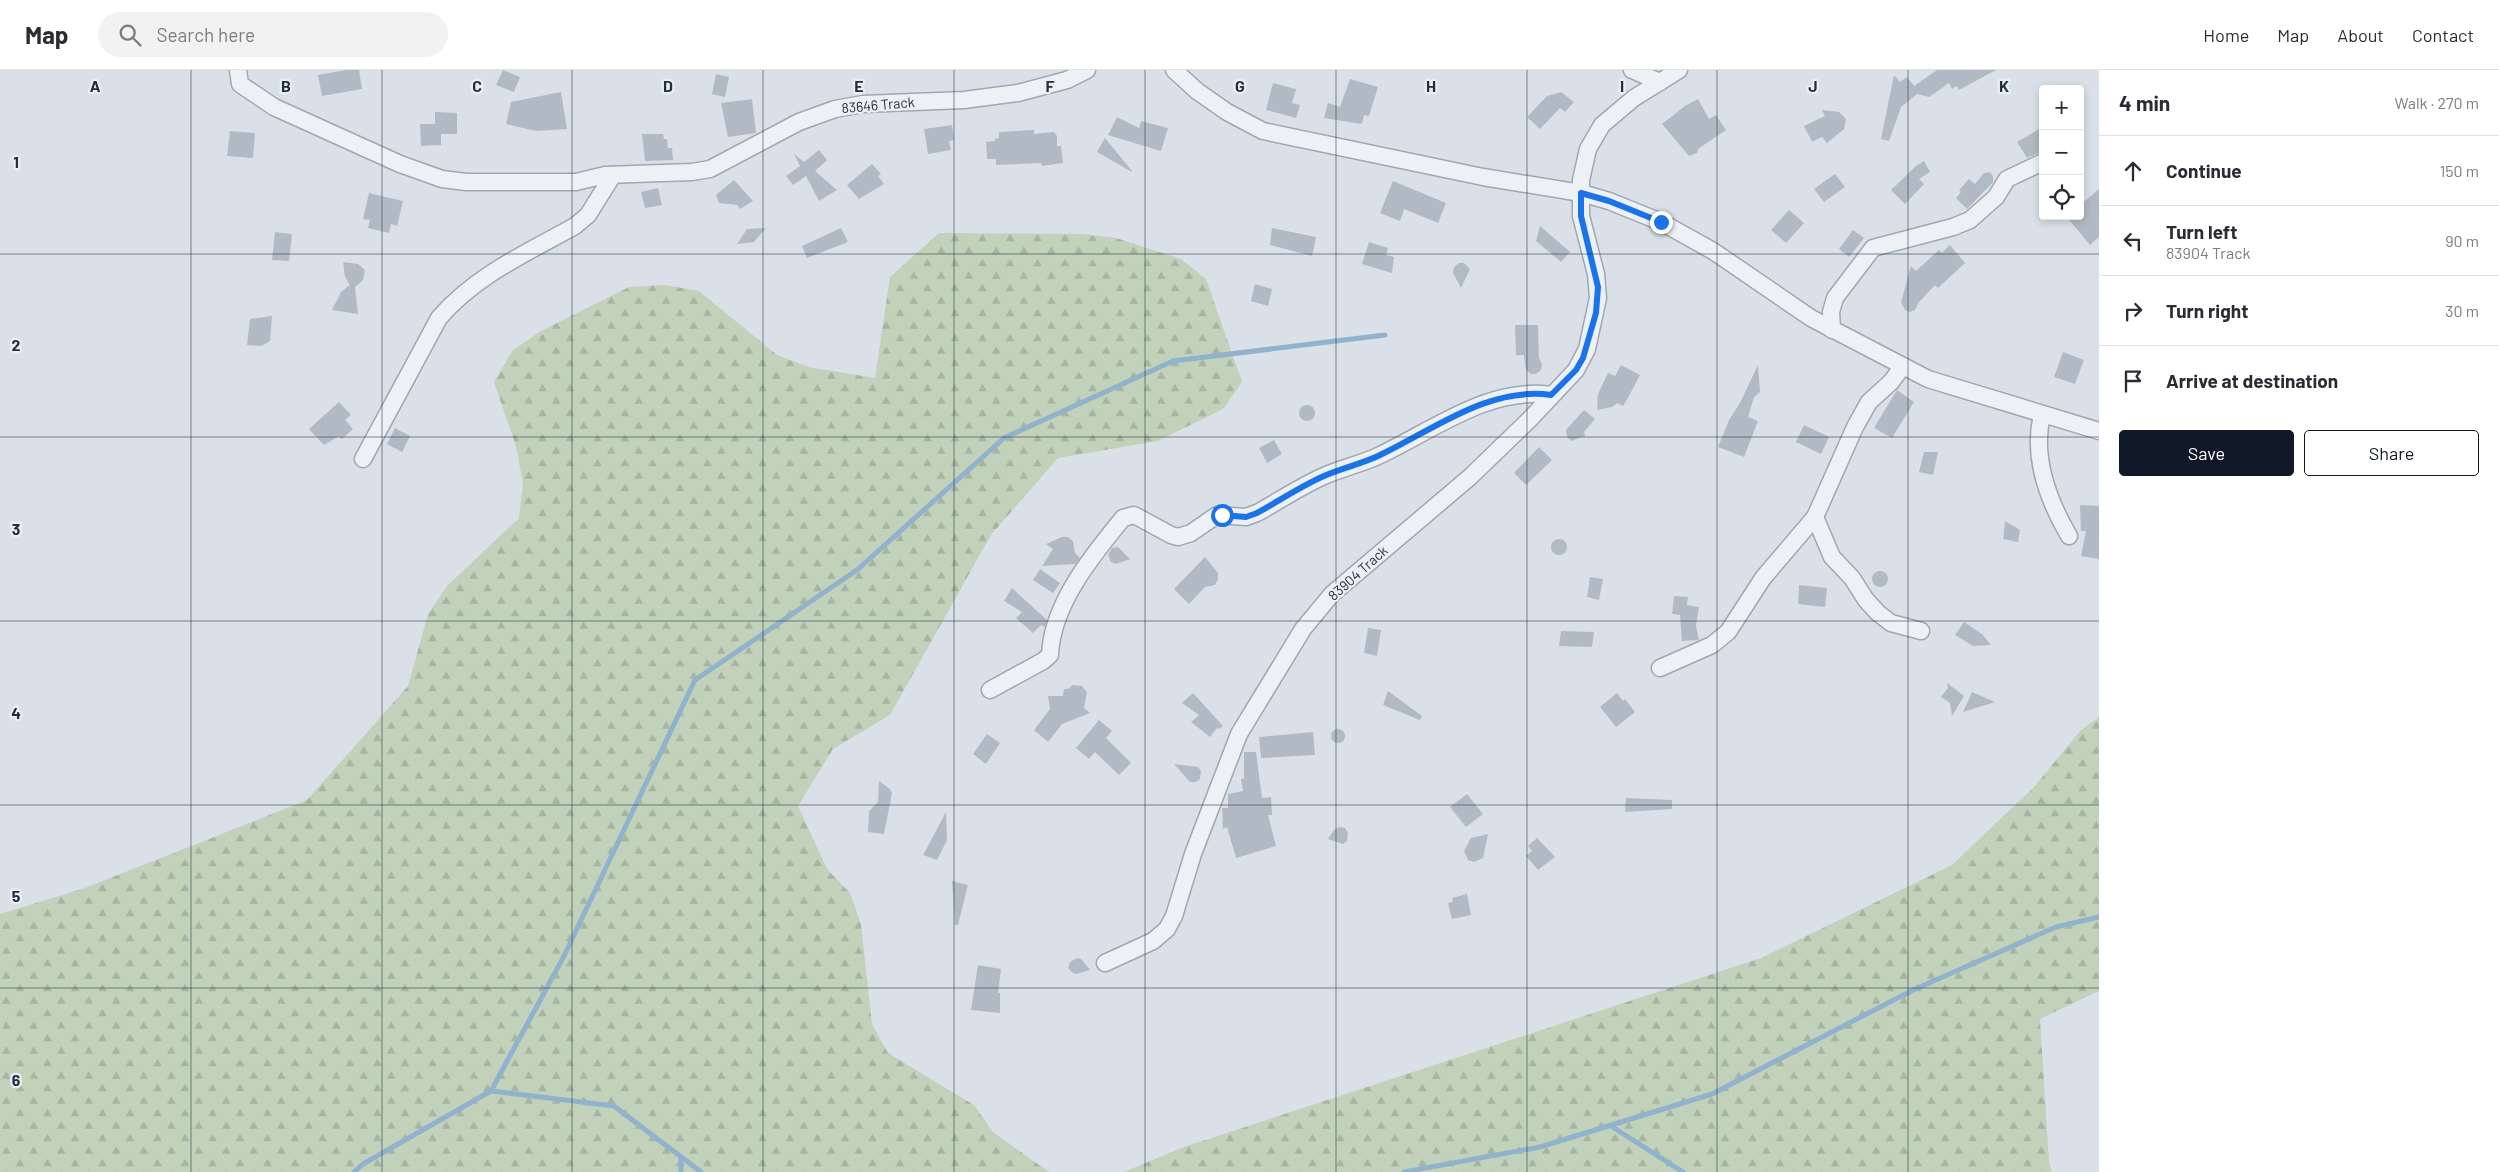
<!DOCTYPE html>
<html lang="en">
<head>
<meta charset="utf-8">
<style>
  :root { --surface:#fff; --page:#f2f2f3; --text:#2b2b33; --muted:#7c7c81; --line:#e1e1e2; --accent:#111827 }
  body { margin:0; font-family:Barlow,sans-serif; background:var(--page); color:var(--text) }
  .controls { position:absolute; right:15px; top:15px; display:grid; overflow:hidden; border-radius:5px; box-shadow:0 2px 8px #0003 }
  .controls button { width:45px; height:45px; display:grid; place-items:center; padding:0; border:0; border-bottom:1px solid var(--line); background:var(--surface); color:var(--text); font:25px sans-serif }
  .stop { position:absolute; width:15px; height:15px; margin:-11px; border:4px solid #1a73e8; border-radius:50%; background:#fff }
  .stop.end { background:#1a73e8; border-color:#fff; box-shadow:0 1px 5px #0008 }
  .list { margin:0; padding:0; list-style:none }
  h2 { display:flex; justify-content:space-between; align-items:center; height:65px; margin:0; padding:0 20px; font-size:21px }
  h2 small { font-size:16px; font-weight:400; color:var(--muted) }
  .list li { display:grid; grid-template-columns:32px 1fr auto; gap:15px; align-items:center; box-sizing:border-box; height:70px; padding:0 20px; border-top:1px solid var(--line) }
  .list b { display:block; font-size:19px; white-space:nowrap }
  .list p { margin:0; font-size:16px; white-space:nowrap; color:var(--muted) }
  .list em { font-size:16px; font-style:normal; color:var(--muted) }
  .actions { display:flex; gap:10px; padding:15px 20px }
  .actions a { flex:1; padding:11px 0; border:1px solid var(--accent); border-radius:5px; text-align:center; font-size:18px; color:var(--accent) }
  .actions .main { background:var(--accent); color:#fff }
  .icon { flex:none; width:28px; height:28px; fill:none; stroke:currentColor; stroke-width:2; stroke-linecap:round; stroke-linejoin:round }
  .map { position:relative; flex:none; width:2099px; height:1102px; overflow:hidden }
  header { display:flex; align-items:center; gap:30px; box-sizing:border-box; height:70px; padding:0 25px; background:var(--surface); border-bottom:1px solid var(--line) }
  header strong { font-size:24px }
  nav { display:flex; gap:28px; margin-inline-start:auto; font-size:18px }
  .search { width:350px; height:45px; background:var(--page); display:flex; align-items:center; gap:12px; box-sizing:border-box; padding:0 18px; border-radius:28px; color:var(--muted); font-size:19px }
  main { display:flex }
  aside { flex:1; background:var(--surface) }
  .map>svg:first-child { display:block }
</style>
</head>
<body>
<header>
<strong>Map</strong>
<div class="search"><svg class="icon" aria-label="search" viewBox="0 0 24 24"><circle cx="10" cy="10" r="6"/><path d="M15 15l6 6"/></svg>Search here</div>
<nav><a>Home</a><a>Map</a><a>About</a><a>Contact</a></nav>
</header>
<main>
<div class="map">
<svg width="2099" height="1102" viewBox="0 0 2099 1102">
  <defs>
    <pattern id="forest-firs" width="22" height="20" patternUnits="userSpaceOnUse" patternTransform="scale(1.25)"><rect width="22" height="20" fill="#c2d2ba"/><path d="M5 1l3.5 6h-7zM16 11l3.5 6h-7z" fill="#a6b5a1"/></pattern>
  </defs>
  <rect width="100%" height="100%" fill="#dae0e7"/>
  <!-- forest -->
  <g fill="url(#forest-firs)">
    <path d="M939 163 1082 164 1116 168 1181 189 1206 209 1242 312 1223 339 1158 371 1058 388 991 465 890 645 833 679 798 736 827 799 850 823 861 854 872 954 888 983 974 1035 993 1062 1049 1102H0V844L85 818 307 730 408 616 428 544 447 516 519 448 523 414 516 376 494 312 513 280 541 261 629 217 665 215 699 221 777 285 808 297 875 308 890 207Z"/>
    <path d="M2099 647V921L2040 949 2049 1092 2052 1102H1124L1181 1078 1761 888 1952 795 2034 717 2080 661Z"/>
  </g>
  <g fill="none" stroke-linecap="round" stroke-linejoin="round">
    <!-- stream -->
    <g stroke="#90b2cc" stroke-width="5">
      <path d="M491 1021 564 886 695 610 857 500 1004 368 1173 291 1385 265"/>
      <path d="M1611 1056 1683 1102"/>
      <path d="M354 1102 363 1094 491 1021 614 1036 701 1102"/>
      <path d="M681 1102V1087"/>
      <path d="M1404 1102 1540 1077 1712 1024 1913 920 2056 857 2099 847"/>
    </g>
  </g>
  <!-- building -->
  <g fill="#b1bac4">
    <path d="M346 0H359L362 19 322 26 318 5Z"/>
    <path d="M503 0 520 7 514 22 496 15Z"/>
    <path d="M1937 0H1996L1959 20 1957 16 1952 19 1949 13 1929 27 1917 24 1901 37 1889 71 1881 69 1894 5 1900 12 1907 7 1914 16Z"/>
    <path d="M716 4 729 7 725 27 712 24Z"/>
    <path d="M1350 9 1378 17 1369 46 1364 45 1362 54 1324 48 1328 33 1340 37Z"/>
    <path d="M1273 13 1296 19 1292 33 1300 35 1296 48 1266 40Z"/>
    <path d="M561 22 567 59 536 61 506 54 511 32Z"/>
    <path d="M1561 22 1574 32 1565 42 1560 38 1540 59 1527 47 1547 26Z"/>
    <path d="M752 29 756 63 728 67 721 33Z"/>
    <path d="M1698 29 1709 49 1716 45 1726 60 1698 79 1697 83 1689 86 1662 54 1685 36Z"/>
    <path d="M1822 40 1839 42 1846 49 1844 59 1827 73 1822 67 1812 72 1804 56 1825 46Z"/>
    <path d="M435 42 457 43V64H441V75L421 76 420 54H435Z"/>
    <path d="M1117 47 1139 58 1141 51 1168 58 1161 81 1108 65Z"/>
    <path d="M952 55 954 70 949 71 951 80 928 84 924 59Z"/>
    <path d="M2043 57V81L2027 88 2017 72Z"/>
    <path d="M1034 60V64L1054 62 1057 66V76H1061L1063 93 1042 96 1041 93 996 95V89H987L986 72 995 71V69L999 68V62Z"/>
    <path d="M230 61 255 63 253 88 227 86Z"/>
    <path d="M642 64H663L664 69H667L668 78H672L673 90 645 91Z"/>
    <path d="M1105 68 1132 101V102L1097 82Z"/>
    <path d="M819 80 827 90 815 101 837 120 819 131 806 106 793 115 786 106 800 96 794 84 804 92Z"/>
    <path d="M1924 91 1930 102 1919 109 1924 114 1905 134 1891 120 1916 96Z"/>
    <path d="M872 94 881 104 878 106 884 114 859 129 847 115Z"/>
    <path d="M1990 102 1993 106V112L1967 139 1956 128 1961 122 1959 120 1969 109 1975 114 1984 103Z"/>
    <path d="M1835 104 1845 117 1824 132 1814 119Z"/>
    <path d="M734 110 753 131 740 139 737 135 719 133 716 125Z"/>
    <path d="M1393 111 1446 133 1438 153 1404 139 1400 151 1380 143Z"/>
    <path d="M658 118 662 135 645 138 641 122Z"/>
    <path d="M2099 119V167L2090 175 2066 146H2080V135Z"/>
    <path d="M369 123 403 131 397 156 391 154 389 163 368 158 370 150 363 149Z"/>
    <path d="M1789 140 1804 153 1786 173 1771 160Z"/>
    <path d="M1540 156 1570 182 1561 192 1536 171Z"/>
    <path d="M766 158 754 172 737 174 747 159Z"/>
    <path d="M841 158 848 172 807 188 802 176Z"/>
    <path d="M1272 158 1316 167 1312 186 1270 175Z"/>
    <path d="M1853 160 1864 168 1849 187 1839 179Z"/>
    <path d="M275 162 292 164 289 191 272 190Z"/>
    <path d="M1369 172 1388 178 1386 185 1394 187 1392 203 1362 194Z"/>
    <path d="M1950 175 1965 193 1938 218 1935 215 1919 232 1915 240 1910 242 1905 240 1901 232 1911 196 1916 201 1939 180 1942 183Z"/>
    <path d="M343 192 358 194 365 200 363 210 355 217 358 244 332 240 341 222 350 215 345 207Z"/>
    <path d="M1459 193H1464L1470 199 1461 218 1453 203 1454 197Z"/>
    <path d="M1255 214 1272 219 1268 236 1251 231Z"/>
    <path d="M272 246 270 271 261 276 247 275 250 249Z"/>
    <path d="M1515 255H1538L1539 288 1542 294 1541 300 1536 304H1531L1526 300 1524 285H1516Z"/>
    <path d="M2063 282 2084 290 2075 314 2054 307Z"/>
    <path d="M1621 295 1640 305 1629 326 1623 336 1617 333 1612 337 1597 340 1598 324 1608 303 1615 306Z"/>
    <path d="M1758 295 1760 322 1754 327 1748 347 1758 351 1744 387 1718 377 1729 350 1740 333Z"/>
    <path d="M1897 320 1914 332 1892 368 1874 358Z"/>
    <path d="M339 332 351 345 345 350 353 359 342 369 339 366 324 375 309 359Z"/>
    <circle cx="1307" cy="343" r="8"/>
    <path d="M1584 340 1595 349 1584 362 1585 366 1571 371 1567 367 1566 360Z"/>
    <path d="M1804 355 1829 367 1821 384 1796 372Z"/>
    <path d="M395 358 410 366 402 382 387 374Z"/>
    <path d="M1274 370 1282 384 1267 393 1259 378Z"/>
    <path d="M1539 377 1552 390 1526 415 1514 403Z"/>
    <path d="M1924 382H1938L1933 405 1919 402Z"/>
    <path d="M2080 435 2099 436V489L2081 486 2086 461H2081Z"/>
    <path d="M2005 451 2020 460 2018 472 2003 469Z"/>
    <path d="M1062 467H1068L1073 471 1075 483 1080 488 1075 494 1042 496 1053 479 1046 474Z"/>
    <circle cx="1559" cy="477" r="8"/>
    <path d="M1118 477 1130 489 1116 494 1111 492 1108 485 1112 478Z"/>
    <path d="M1205 487 1218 503V509L1215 515 1205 517 1189 534 1174 519Z"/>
    <path d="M1040 499 1060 513 1053 523 1033 510Z"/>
    <circle cx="1880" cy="509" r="8"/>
    <path d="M1590 507 1603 509 1599 530 1587 527Z"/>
    <path d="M1799 515 1827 518 1825 537 1798 534Z"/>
    <path d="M1012 518 1047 550 1045 557 1041 555 1033 563 1016 548 1022 542 1004 531Z"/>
    <path d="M1674 526 1688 527 1687 535 1699 537 1696 556 1699 570 1682 571 1680 545 1672 544Z"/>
    <path d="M1964 552 1982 564 1991 575 1973 576 1955 565Z"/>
    <path d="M1368 558 1381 560 1377 586 1364 583Z"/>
    <path d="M1561 561 1594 562 1592 577 1559 576Z"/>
    <path d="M1947 613 1964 626 1952 646 1950 633 1941 627 1948 618Z"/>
    <path d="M1073 615 1082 616 1087 622 1084 638 1090 643 1062 654 1048 672 1034 660 1050 639 1048 626H1063L1064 619H1068Z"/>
    <path d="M1388 621 1422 646 1420 650 1383 635Z"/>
    <path d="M1972 622 1995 632 1963 642Z"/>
    <path d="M1193 623 1223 656 1219 659 1217 658 1210 667 1191 652 1199 645 1182 633Z"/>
    <path d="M1617 623 1623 631 1625 629 1635 642 1616 657 1600 637Z"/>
    <path d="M1099 650 1112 661 1106 668 1131 693 1119 705 1095 682 1089 689 1076 678Z"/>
    <circle cx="1338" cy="666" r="7"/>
    <path d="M1313 662 1315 685 1261 688 1259 667Z"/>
    <path d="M987 664 1000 673 986 694 973 684Z"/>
    <path d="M1244 682H1256L1262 728 1271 727 1272 745H1268L1276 776 1236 788 1227 757 1223 759 1222 738H1228V724L1243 721 1241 709H1244Z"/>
    <path d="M1174 694 1198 697 1201 701 1200 709 1196 712H1190Z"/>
    <path d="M879 711 890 719 892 723 884 764 868 762 869 741 878 732Z"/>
    <path d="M1467 724 1483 744 1466 757 1450 737Z"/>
    <path d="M1626 728 1672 730V739L1625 742Z"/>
    <path d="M946 742 947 770 937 790 923 785Z"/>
    <path d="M1339 757 1345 758 1348 763 1347 771 1343 774 1328 769 1334 760Z"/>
    <path d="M1488 764 1483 788 1474 792 1468 790 1464 781 1471 768Z"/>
    <path d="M1537 768 1555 787 1538 800 1526 786 1532 781 1528 776Z"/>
    <path d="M952 811 968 815 958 855H955Z"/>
    <path d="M1467 824 1471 845 1452 849 1448 833 1453 832 1452 828Z"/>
    <path d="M1077 888 1081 889 1090 900 1076 904 1072 902 1068 898 1070 892Z"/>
    <path d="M978 895 1001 899 998 923H1000V943L971 940Z"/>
  </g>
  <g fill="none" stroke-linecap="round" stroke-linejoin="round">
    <defs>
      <g id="minor">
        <path d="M238 0 240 14 274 37 400 94 442 109 466 112H576L605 105 692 102 710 99 799 52 835 39 863 34 964 30 1018 23 1067 10 1087 0"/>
        <path d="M1174 0 1197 21 1227 42 1263 61 1483 107 1581 123 1609 131 1661 152 1713 181 1811 248 1928 309 2099 361"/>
        <path d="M1632 0 1660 12"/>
        <path d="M1832 260 1831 242 1835 228 1873 178 1953 157 1970 150 1996 127 2007 109 2043 92"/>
        <path d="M2042 345C2032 386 2048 430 2069 466"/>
        <path d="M363 389 439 248C475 206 528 182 575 156L588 145 613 105"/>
        <path d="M1815 447 1832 487 1852 508 1866 530 1878 543 1891 553 1921 561"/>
        <path d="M1660 598 1712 575 1728 562 1763 508 1815 447 1855 357 1869 332 1891 312 1903 296"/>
        <path d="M990 620 1043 591 1050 585C1052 534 1092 486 1123 448L1134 445 1171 465 1178 467 1191 463 1217 445 1246 447 1257 443C1279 431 1301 416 1324 406 1342 398 1361 394 1378 386 1432 361 1489 316 1551 325"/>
        <path d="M1105 893 1153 871 1167 859 1174 846 1193 784 1239 664 1303 559 1332 524 1470 407 1530 349 1576 300 1587 279 1598 228 1596 204 1581 146V110L1588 79 1602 55 1634 28 1679 0"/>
      </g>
    </defs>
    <!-- minor casing -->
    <use href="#minor" stroke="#9fa7b1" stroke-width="19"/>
    <!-- minor -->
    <use href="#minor" stroke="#edf0f5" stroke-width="16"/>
  </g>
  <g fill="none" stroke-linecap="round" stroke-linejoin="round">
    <!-- route -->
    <path stroke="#1a73e8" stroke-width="6" d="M1222 445 1246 447 1257 443C1279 431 1301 416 1324 406 1342 398 1361 394 1378 386 1432 361 1488 316 1551 325L1576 300 1583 288 1596 243 1598 217 1581 146V123L1609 131 1661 152"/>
  </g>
  <!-- grid -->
  <path fill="none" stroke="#232f3e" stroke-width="1" stroke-opacity="0.55" d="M191 0V1102M382 0V1102M572 0V1102M763 0V1102M954 0V1102M1145 0V1102M1336 0V1102M1527 0V1102M1717 0V1102M1908 0V1102M0 184H2099M0 367H2099M0 551H2099M0 735H2099M0 918H2099"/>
  <g text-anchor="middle" stroke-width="4.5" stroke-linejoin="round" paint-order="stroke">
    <!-- street labels -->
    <g font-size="14" fill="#232f3e" stroke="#e9eff5">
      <text transform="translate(878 35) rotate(-5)" y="5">83646 Track</text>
      <text transform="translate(1358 503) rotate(-42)" y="5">83904 Track</text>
    </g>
  </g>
  <g font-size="16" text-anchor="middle" font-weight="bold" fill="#232f3e" stroke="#e9eff5" stroke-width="4.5" stroke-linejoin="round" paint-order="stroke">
    <text x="95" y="22">A</text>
    <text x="286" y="22">B</text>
    <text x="477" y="22">C</text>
    <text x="668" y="22">D</text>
    <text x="859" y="22">E</text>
    <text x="1050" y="22">F</text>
    <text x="1240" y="22">G</text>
    <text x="1431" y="22">H</text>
    <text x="1622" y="22">I</text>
    <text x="1813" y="22">J</text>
    <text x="2004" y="22">K</text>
    <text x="16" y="98">1</text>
    <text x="16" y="281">2</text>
    <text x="16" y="465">3</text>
    <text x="16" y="649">4</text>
    <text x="16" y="832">5</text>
    <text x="16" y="1016">6</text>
  </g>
</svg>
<div class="controls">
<button>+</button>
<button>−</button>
<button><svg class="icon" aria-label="locate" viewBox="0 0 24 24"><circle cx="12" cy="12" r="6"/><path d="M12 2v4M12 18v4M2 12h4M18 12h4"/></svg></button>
</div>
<div class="stop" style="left:1222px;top:445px"></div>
<div class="stop end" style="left:1661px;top:152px"></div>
</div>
<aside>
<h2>4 min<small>Walk · 270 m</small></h2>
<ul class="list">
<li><svg class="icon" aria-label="ahead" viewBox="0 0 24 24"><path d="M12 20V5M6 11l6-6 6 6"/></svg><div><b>Continue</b></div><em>150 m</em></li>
<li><svg class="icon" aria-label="left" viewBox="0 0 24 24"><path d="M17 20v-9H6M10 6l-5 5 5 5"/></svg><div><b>Turn left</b><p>83904 Track</p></div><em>90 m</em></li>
<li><svg class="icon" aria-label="right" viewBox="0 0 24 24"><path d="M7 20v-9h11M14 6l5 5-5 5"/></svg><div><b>Turn right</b></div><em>30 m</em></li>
<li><svg class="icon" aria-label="arrive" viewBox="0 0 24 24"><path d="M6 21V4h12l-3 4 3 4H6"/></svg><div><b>Arrive at destination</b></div></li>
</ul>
<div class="actions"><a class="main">Save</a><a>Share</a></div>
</aside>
</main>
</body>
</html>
